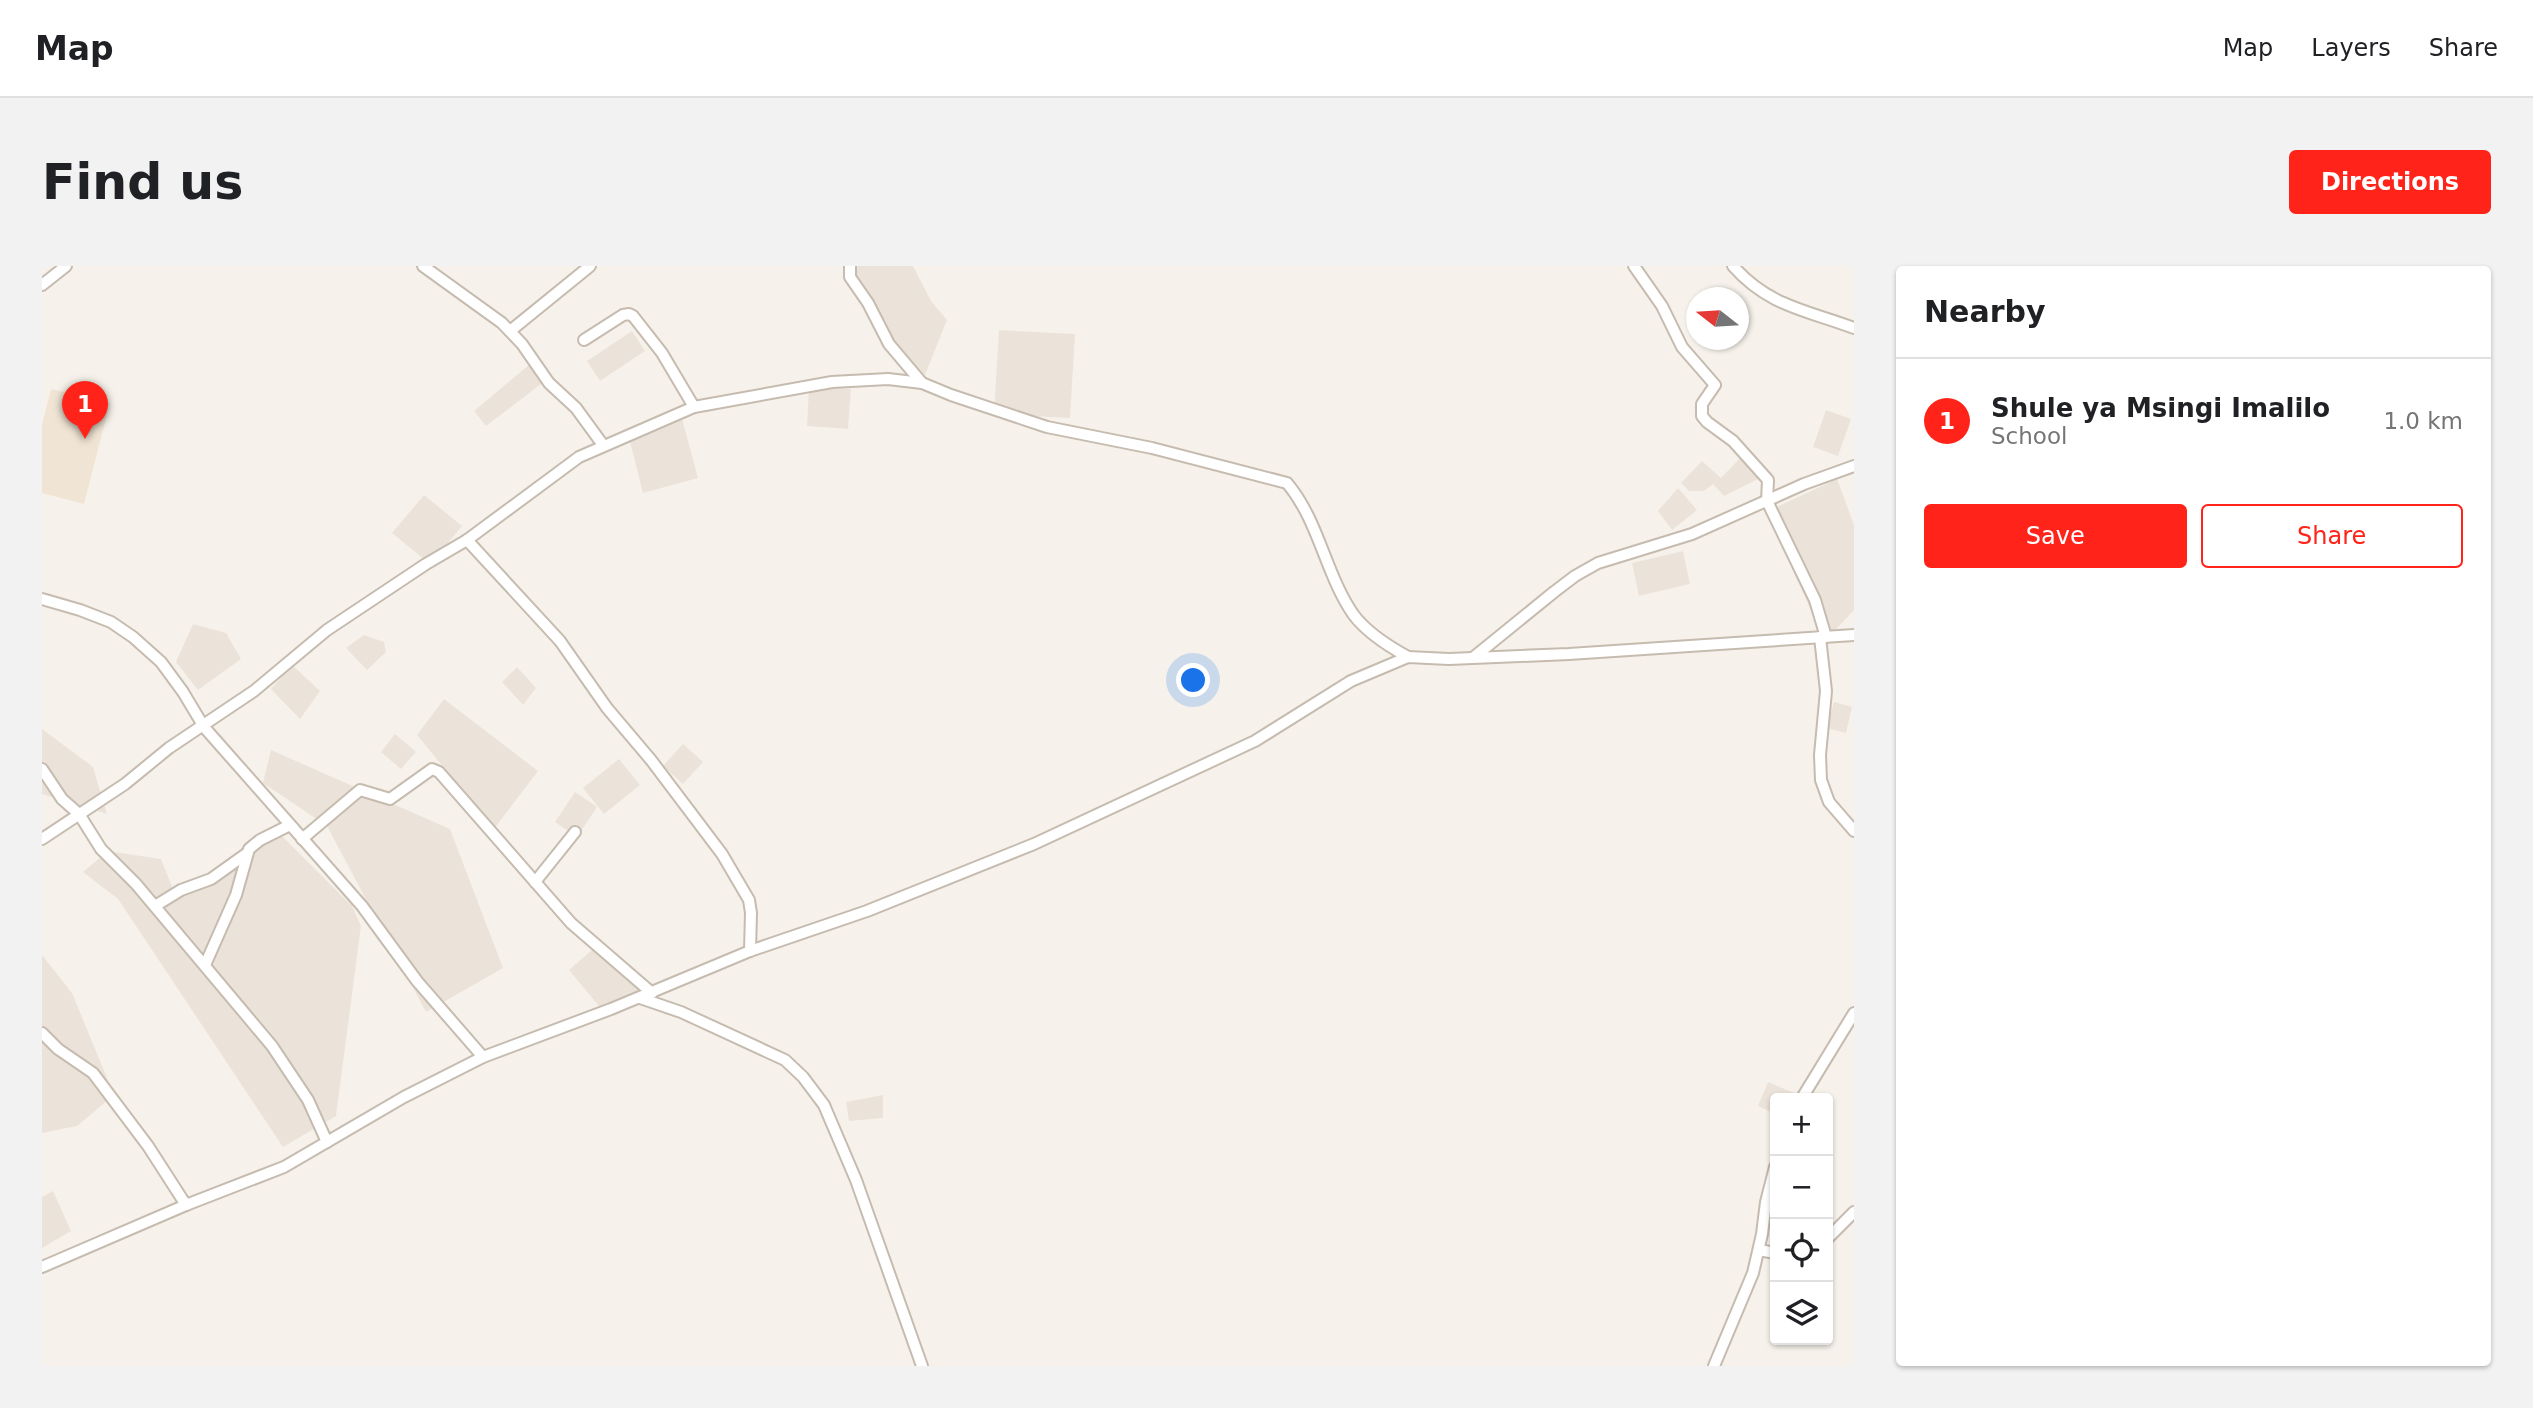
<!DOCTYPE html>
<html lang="en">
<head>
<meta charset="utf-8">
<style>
  :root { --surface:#fff; --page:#f2f2f2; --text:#202124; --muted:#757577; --line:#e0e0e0; --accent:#ff2319 }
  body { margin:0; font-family:"DejaVu Sans",sans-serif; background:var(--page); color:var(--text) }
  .controls { position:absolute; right:21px; bottom:21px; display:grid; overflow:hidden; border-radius:7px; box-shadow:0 2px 5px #0004 }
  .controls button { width:63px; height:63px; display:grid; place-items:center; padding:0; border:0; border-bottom:2px solid var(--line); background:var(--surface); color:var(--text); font:35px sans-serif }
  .compass { position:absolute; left:1644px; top:21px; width:63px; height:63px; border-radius:50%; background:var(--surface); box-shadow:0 2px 5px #0004; rotate:287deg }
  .you { position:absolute; left:1152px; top:415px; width:24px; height:24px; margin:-18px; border:5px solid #fff; border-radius:50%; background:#1a73e8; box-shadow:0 0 0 10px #1a73e833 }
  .badge { display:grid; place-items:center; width:46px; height:46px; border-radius:50%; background:var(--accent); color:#fff; font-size:23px; font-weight:700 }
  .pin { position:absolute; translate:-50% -58px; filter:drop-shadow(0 2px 4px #0008) }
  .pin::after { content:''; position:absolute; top:37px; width:24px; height:21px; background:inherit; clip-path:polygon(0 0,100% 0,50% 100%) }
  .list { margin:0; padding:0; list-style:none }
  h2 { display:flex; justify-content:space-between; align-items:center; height:91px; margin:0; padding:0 28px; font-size:30px }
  h2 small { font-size:23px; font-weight:400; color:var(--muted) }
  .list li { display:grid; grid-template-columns:46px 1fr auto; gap:21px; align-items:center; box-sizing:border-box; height:126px; padding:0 28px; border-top:2px solid var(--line) }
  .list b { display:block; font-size:26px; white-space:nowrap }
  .list p { margin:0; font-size:23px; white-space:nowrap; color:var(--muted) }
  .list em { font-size:23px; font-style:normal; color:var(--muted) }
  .actions { display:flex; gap:14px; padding:21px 28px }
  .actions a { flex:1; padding:16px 0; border:2px solid var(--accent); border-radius:7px; text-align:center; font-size:24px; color:var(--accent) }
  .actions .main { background:var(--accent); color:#fff }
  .icon { flex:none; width:38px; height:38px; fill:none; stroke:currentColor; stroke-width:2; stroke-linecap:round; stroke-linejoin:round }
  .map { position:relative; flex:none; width:1812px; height:1100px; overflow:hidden; border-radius:7px }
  header { display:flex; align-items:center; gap:42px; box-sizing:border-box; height:98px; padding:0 35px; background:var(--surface); border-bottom:2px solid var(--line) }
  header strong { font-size:33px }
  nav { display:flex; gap:38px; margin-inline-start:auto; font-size:24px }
  .intro { display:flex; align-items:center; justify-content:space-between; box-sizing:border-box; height:168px; padding:0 42px }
  h1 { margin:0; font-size:49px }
  .button { padding:18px 32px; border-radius:7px; background:var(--accent); color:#fff; font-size:24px; font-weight:700 }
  main { display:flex; gap:42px; padding:0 42px }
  aside { flex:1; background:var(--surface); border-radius:7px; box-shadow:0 2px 5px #0004 }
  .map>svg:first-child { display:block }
</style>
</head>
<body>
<header>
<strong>Map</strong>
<nav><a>Map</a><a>Layers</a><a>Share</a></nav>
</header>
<div class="intro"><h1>Find us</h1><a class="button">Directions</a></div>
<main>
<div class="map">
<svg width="1812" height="1100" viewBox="0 0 1812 1100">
  <rect width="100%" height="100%" fill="#f6f2eb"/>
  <!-- residential -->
  <g fill="#ebe3d9">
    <path d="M816 0H871L889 35 905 54 883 109 849 73 829 31 811 4Z"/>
    <path d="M957 64 1033 68 1028 152 952 148Z"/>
    <path d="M590 65 603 85 558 115 545 95Z"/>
    <path d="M488 98 503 115 444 160 432 145Z"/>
    <path d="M767 121 809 123 806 163 765 160Z"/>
    <path d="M1784 144 1809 153 1796 190 1771 181Z"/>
    <path d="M639 149 656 212 601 227 585 164Z"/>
    <path d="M1698 192 1718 212 1682 230 1671 218 1662 225H1647L1639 217 1660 195 1679 212Z"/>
    <path d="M1795 213 1812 259V344L1783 375 1724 246Z"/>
    <path d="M1636 222 1655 244 1630 264 1616 245Z"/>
    <path d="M382 229 420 260 388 298 350 267Z"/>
    <path d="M1641 285 1648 318 1597 330 1590 297Z"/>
    <path d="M151 358 184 367 199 393 156 424 134 396Z"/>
    <path d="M322 369 342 376 344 386 325 404 304 382Z"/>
    <path d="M250 399 278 425 258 453 229 423Z"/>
    <path d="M475 401 494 422 481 439 460 416Z"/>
    <path d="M402 433 496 505 452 563 375 469Z"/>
    <path d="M1792 436 1810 441 1804 467 1785 462Z"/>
    <path d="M0 463 51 501 65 548 0 528Z"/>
    <path d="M353 468 374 486 359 503 339 486Z"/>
    <path d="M641 478 661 496 641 518 621 500Z"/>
    <path d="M229 484 408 563 461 702 384 746 285 560 221 517Z"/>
    <path d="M577 493 598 519 562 548 541 522Z"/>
    <path d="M533 526 555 541 535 571 513 556Z"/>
    <path d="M231 561 310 640 319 660 294 850 241 881 76 633 41 606 66 585 119 593 131 623 128 634Z"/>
    <path d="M558 677 601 728 557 740 527 704Z"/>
    <path d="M0 689 30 727 72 829 35 860 0 867Z"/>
    <path d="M1726 816 1752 827 1750 832H1733V848L1716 840Z"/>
    <path d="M841 829V852L807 855 804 836Z"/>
    <path d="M11 925 29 965 0 982V931Z"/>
  </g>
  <!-- education -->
  <path fill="#f0e5d4" d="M9 123 68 137 42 238 0 227V159Z"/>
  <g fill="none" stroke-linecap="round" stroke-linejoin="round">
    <defs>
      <g id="minor">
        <path d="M381 0 460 57 480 78 507 117 534 142 561 179"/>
        <path d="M808 0V11L826 37 847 78 880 117"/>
        <path d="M1592 0 1620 40 1640 81 1673 119 1660 138V150L1665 156 1691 175 1726 214 1725 235 1773 334 1784 371"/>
        <path d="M1691 0C1726 40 1764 44 1812 62"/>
        <path d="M0 19 24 0"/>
        <path d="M468 65 548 0"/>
        <path d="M542 74 581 49 587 48 591 50 620 87 652 141"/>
        <path d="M425 274 518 375 565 442 609 494 680 588 707 634 709 647 708 685"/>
        <path d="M0 333 38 344 69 356 91 371 119 396 141 426 162 461 320 640 375 715 441 791"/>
        <path d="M1778 371 1784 425 1778 489 1779 514 1787 536 1812 565"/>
        <path d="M1432 391 1512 326 1533 310 1556 297 1650 268 1762 218 1812 200"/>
        <path d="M0 503 20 533 37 548 59 583 94 618 230 780 266 834 285 876"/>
        <path d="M0 573 83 518 127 482 212 425 285 364 384 298 425 274 537 191 652 141 790 116 846 113 880 117 909 129 1005 161 1110 182 1245 217C1277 255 1283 307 1311 348 1324 366 1346 380 1366 391"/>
        <path d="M260 573 318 524 348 533 390 503 397 506 529 657 610 727"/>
        <path d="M493 616 533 566"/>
        <path d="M113 640 139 624 169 613 204 588"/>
        <path d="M163 699 194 629 207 583 218 574 248 559"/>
        <path d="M598 732 639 746 743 794 761 811 782 839 814 914 880 1100"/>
        <path d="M0 767 16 783 51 807 106 880 144 939"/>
        <path d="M1760 832 1812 747"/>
        <path d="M1786 972 1812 946"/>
        <path d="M1717 984 1733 987"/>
        <path d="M0 1001 144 939 242 901 362 831 441 791 569 743 708 685 825 645 992 578 1213 475 1309 415 1366 391 1407 393 1527 388 1812 369"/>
        <path d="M1672 1100 1711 1007 1720 968 1724 936 1733 901"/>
      </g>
    </defs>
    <!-- minor casing -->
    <use href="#minor" stroke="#c6bbaf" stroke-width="14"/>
    <!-- minor -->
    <use href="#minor" stroke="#fff" stroke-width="10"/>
  </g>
</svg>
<div class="controls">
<button>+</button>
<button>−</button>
<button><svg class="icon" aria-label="locate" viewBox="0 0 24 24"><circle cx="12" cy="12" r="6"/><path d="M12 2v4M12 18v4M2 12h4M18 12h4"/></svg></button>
<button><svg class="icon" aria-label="layers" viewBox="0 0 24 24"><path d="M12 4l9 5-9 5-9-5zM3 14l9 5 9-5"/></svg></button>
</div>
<svg class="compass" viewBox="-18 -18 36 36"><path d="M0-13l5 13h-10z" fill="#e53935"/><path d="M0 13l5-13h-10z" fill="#757577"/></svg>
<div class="you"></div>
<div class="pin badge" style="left:43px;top:173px">1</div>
</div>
<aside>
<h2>Nearby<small></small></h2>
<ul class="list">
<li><span class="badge">1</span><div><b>Shule ya Msingi Imalilo</b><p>School</p></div><em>1.0 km</em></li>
</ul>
<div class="actions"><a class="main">Save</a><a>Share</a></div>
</aside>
</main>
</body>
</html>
